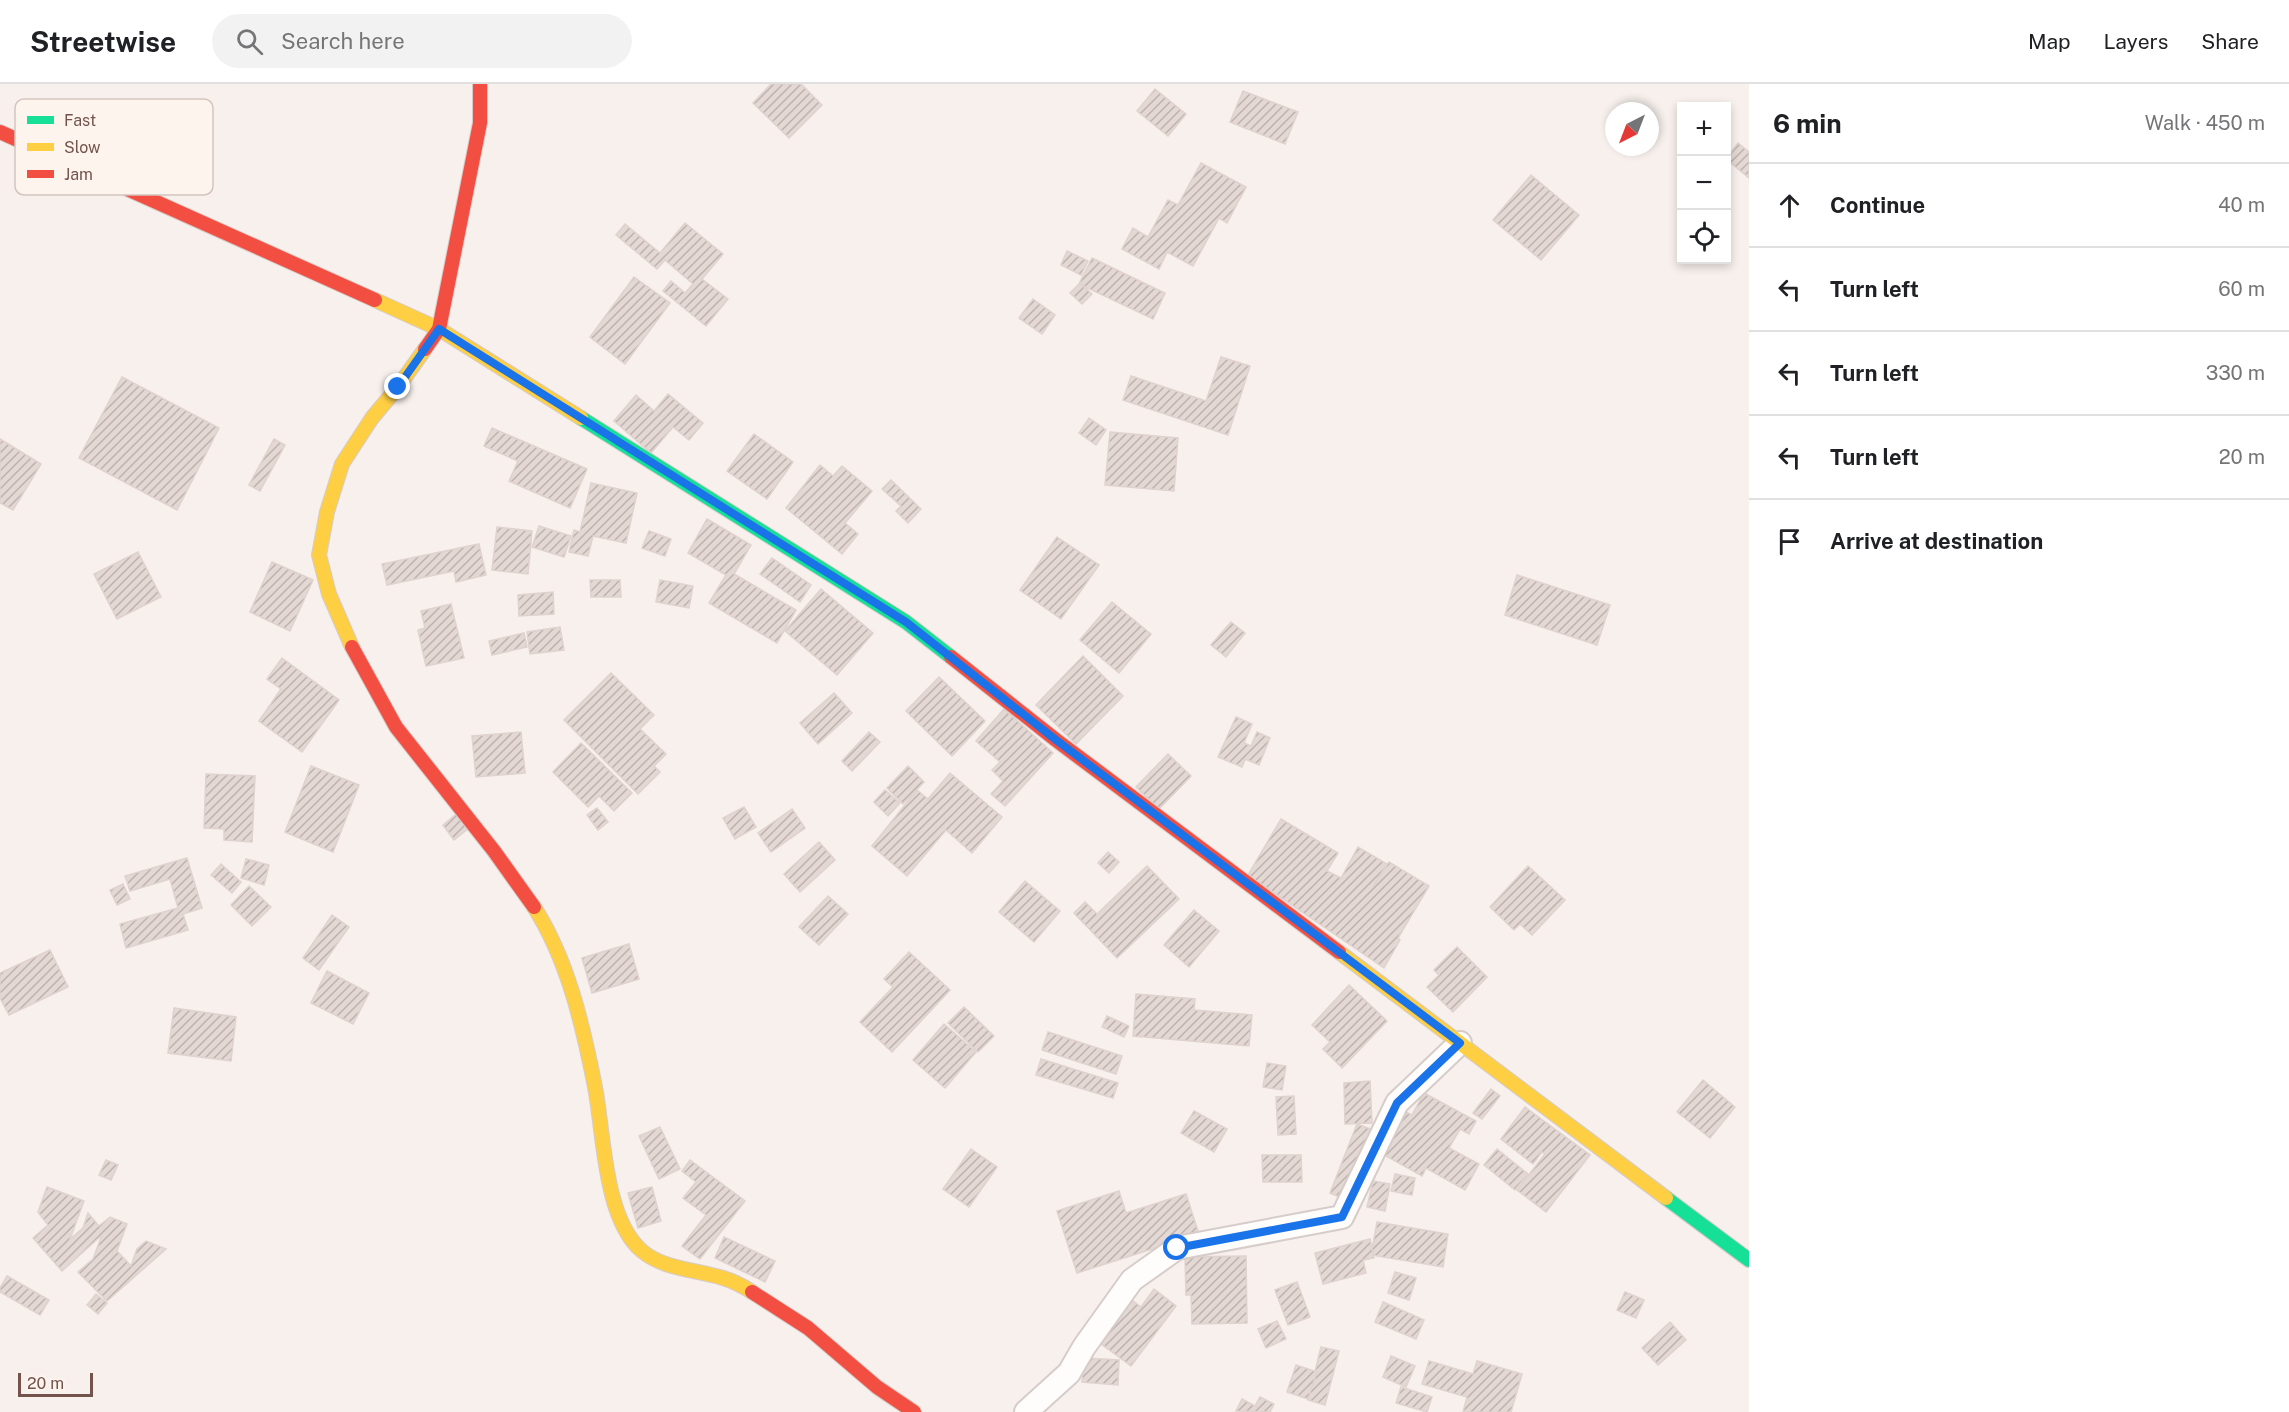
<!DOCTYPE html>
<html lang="en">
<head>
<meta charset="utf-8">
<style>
  :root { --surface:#fff; --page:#f2f2f2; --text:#202124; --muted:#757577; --line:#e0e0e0 }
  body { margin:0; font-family:"Public Sans",sans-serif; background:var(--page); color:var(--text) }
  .controls { position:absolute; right:18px; top:18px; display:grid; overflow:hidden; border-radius:0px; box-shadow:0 3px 9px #0003 }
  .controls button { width:54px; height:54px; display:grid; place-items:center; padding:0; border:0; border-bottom:2px solid var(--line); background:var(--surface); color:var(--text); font:30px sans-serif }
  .compass { position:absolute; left:1605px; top:18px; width:54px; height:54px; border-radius:50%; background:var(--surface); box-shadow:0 3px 9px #0003; rotate:222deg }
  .scale { position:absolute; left:18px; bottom:15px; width:75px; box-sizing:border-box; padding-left:6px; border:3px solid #74534d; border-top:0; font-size:16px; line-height:21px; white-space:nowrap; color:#74534d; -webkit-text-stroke:4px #fef4ee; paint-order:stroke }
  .stop { position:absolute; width:18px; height:18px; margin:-14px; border:4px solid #1a73e8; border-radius:50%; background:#fff }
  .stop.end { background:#1a73e8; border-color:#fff; box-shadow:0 2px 6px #0008 }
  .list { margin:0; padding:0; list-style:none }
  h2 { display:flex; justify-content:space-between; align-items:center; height:78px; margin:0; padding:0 24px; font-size:26px }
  h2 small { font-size:20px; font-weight:400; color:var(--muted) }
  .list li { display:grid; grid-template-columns:39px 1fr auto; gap:18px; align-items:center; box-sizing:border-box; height:84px; padding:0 24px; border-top:2px solid var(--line) }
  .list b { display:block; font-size:22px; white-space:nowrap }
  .list em { font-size:20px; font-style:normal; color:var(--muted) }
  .icon { flex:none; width:33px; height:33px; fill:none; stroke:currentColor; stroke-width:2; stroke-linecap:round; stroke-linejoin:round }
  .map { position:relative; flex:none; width:1749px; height:1328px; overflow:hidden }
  header { display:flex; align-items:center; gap:36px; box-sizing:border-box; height:84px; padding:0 30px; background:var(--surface); border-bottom:2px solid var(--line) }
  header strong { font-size:28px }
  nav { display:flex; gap:33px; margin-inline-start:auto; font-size:21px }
  .search { width:420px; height:54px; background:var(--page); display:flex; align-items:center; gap:15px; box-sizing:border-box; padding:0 21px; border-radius:33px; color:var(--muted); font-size:22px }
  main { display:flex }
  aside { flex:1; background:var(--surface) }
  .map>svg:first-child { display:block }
</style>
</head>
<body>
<header>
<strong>Streetwise</strong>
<div class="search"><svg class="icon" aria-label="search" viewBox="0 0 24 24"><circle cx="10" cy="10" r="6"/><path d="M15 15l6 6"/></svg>Search here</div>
<nav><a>Map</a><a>Layers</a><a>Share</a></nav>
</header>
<main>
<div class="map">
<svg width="1749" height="1328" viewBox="0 0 1749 1328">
  <defs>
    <pattern id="building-hatch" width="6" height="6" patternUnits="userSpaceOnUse" patternTransform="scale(1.5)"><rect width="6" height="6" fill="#e3d8d4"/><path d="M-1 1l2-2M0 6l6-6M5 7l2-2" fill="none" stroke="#bdb2ae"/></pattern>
  </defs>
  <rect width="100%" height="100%" fill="#f7f0ec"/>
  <!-- building -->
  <g fill="url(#building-hatch)" stroke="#e0d2ce" stroke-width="1.5">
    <path d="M771 0H801L822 21 789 54 753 19Z"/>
    <path d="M1155 5 1186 30 1168 52 1137 27Z"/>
    <path d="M1243 7 1298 28 1285 60 1230 38Z"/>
    <path d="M1738 59 1749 68V94L1726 75Z"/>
    <path d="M1201 79 1246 103 1227 139 1219 134 1193 182 1167 168 1159 185 1122 165 1133 144 1148 153 1168 116 1178 121Z"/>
    <path d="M1531 91 1579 131 1541 176 1493 136Z"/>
    <path d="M685 139 723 170 702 195 728 215 706 242 663 207 671 197 685 209 693 200 665 176 657 185 616 151 625 140 660 169Z"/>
    <path d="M1067 167 1088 177 1081 191 1061 181Z"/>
    <path d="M1092 174 1165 209 1153 235 1079 200Z"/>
    <path d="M634 193 670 219 625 280 590 253Z"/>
    <path d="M1080 199 1092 210 1082 220 1070 209Z"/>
    <path d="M1033 215 1055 231 1042 250 1019 234Z"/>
    <path d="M1221 273 1250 282 1228 351 1123 316 1131 292 1206 317Z"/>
    <path d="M122 293 219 344 177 426 79 374Z"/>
    <path d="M668 310 703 339 689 356 673 343 651 369 614 337 636 311 654 327Z"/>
    <path d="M1089 334 1106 346 1096 361 1079 349Z"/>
    <path d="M492 344 587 385 570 424 509 397 518 377 484 362Z"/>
    <path d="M1110 348 1178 354 1174 407 1105 401Z"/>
    <path d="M754 350 793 378 767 415 727 387Z"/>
    <path d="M0 355 41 380 13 426 0 419Z"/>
    <path d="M274 355 285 361 260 407 249 401Z"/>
    <path d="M820 381 833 392 842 382 872 407 845 439 858 450 842 470 786 424Z"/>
    <path d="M891 396 921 425 908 439 896 427 901 422 882 405Z"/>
    <path d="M591 399 637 409 626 459 593 452 588 472 569 468 574 446 580 448Z"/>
    <path d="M707 435 751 461 734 490 796 526 777 559 709 519 726 491 688 469Z"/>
    <path d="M539 442 571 452 564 473 532 463Z"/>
    <path d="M497 443 532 447 528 490 492 486Z"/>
    <path d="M649 447 671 455 665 472 642 464Z"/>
    <path d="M1057 453 1099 481 1061 535 1020 506Z"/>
    <path d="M479 460 486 491 456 498 454 487 387 501 382 480Z"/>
    <path d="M138 468 161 513 117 535 94 490Z"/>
    <path d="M772 474 811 501 800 518 760 490Z"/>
    <path d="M272 478 313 496 290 547 250 528Z"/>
    <path d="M1517 491 1610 521 1597 561 1505 531Z"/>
    <path d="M590 496H620L621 513H591Z"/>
    <path d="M660 496 693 502 689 524 656 518Z"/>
    <path d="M821 505 873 549 837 591 785 547Z"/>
    <path d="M553 508 554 530 519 532 518 511Z"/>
    <path d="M1112 518 1151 550 1119 589 1080 556Z"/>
    <path d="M451 520 464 574 426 582 418 546 425 544 421 527Z"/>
    <path d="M1231 538 1245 549 1226 573 1211 561Z"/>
    <path d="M560 543 564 566 530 570 527 548Z"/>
    <path d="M524 549 527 563 492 571 489 557Z"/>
    <path d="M1083 572 1123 612 1076 660 1036 621Z"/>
    <path d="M282 574 339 616 302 668 259 637 281 605 267 595Z"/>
    <path d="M611 589 654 631 640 645 666 670 654 682 660 688 638 710 564 636Z"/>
    <path d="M939 593 985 637 952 672 906 627Z"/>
    <path d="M834 609 852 629 818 660 800 639Z"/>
    <path d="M1004 625 1053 669 1005 722 991 710 1003 697 992 686 1000 678 976 657Z"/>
    <path d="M1236 633 1252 640 1244 659 1251 662 1257 648 1270 654 1259 681 1245 675 1242 683 1218 673Z"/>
    <path d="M521 648 525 689 476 693 472 652Z"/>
    <path d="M869 648 880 658 852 687 842 677Z"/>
    <path d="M581 659 632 709 614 727 599 712 588 723 553 688Z"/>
    <path d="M1168 670 1191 692 1159 725 1136 703Z"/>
    <path d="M311 682 359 701 333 768 285 748Z"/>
    <path d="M908 682 924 698 903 720 887 704Z"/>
    <path d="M950 689 1002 733 972 769 946 746 907 792 872 762 917 706 928 715Z"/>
    <path d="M206 690 255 692 252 758 224 756V745L204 744Z"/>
    <path d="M885 706 900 719 888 732 874 718Z"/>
    <path d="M744 723 756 743 735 755 723 734Z"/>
    <path d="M597 724 608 738 598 746 587 731Z"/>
    <path d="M792 725 805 744 771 768 758 749Z"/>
    <path d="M461 726 473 741 454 756 443 741Z"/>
    <path d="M1281 735 1338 769 1327 787 1341 794 1358 763 1387 780 1373 803 1389 778 1429 802 1398 854 1400 856 1384 884 1248 791Z"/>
    <path d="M819 758 835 776 800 808 784 790Z"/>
    <path d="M1108 768 1119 778 1109 789 1098 779Z"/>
    <path d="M187 774 202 824 183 830 188 846 126 864 120 840 178 824 170 795 130 807 125 792Z"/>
    <path d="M246 775 269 781 264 801 241 794Z"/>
    <path d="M221 780 241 798 232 809 211 791Z"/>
    <path d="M1147 782 1179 815 1117 874 1074 829 1085 818 1097 830Z"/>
    <path d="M1528 782 1565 816 1532 851 1520 840 1514 846 1490 823Z"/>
    <path d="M1025 797 1060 827 1034 858 999 828Z"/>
    <path d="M123 800 130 815 117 821 110 806Z"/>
    <path d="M249 802 271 823 252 842 231 821Z"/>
    <path d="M828 812 848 830 819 861 799 843Z"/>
    <path d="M1194 826 1219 847 1189 883 1164 861Z"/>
    <path d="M332 831 349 843 319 886 303 874Z"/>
    <path d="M629 860 639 895 592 909 582 874Z"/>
    <path d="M1457 863 1487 893 1453 928 1427 903 1439 891 1434 886Z"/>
    <path d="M50 866 68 903 9 931 0 914V889Z"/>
    <path d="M909 868 950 906 892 968 860 938 893 903 884 895Z"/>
    <path d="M327 887 369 909 353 940 311 919Z"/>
    <path d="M1349 901 1387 937 1342 984 1323 965 1330 958 1312 941Z"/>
    <path d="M1136 910 1195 915 1194 926 1252 931 1249 962 1133 952Z"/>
    <path d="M964 923 994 952 978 968 948 939Z"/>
    <path d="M174 924 236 933 231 977 168 969Z"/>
    <path d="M1107 932 1129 942 1124 953 1102 943Z"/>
    <path d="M944 940 976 968 945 1004 913 976Z"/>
    <path d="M1048 948 1122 972 1116 990 1042 966Z"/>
    <path d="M1041 975 1118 999 1113 1014 1036 991Z"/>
    <path d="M1267 979 1286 982 1282 1006 1263 1003Z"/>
    <path d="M1703 996 1735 1023 1710 1054 1677 1028Z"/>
    <path d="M1370 997 1372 1039 1345 1040 1344 999Z"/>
    <path d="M1491 1005 1500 1012 1482 1035 1473 1029Z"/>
    <path d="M1424 1009 1476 1037 1469 1050 1460 1045 1449 1064 1479 1080 1465 1106 1426 1084 1422 1092 1377 1067 1400 1025 1412 1031Z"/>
    <path d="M1294 1012 1296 1050 1278 1051 1276 1013Z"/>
    <path d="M1525 1023 1590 1071 1546 1128 1517 1106 1545 1070 1542 1068 1533 1080 1501 1055Z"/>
    <path d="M1194 1027 1227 1045 1214 1068 1181 1049Z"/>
    <path d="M1357 1040 1376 1047 1349 1117 1330 1109Z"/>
    <path d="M660 1043 680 1085 659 1095 639 1052Z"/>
    <path d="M971 1065 997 1083 969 1123 943 1105Z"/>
    <path d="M1497 1065 1528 1090 1515 1106 1484 1081Z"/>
    <path d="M1262 1071H1301L1302 1098H1263Z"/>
    <path d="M106 1076 118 1081 111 1096 99 1091Z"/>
    <path d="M690 1076 745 1117 700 1175 682 1162 706 1131 683 1114 696 1098 682 1087Z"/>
    <path d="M1395 1090 1415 1094 1412 1111 1391 1107Z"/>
    <path d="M1373 1097 1390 1100 1385 1127 1367 1123Z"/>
    <path d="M47 1103 84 1117 70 1155 83 1144 88 1129 99 1142 110 1133 127 1140 117 1167 131 1182 137 1165 146 1157 166 1165 107 1217 78 1188 93 1175 102 1151 62 1187 33 1154 48 1141 38 1128Z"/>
    <path d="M652 1103 661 1137 638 1144 628 1109Z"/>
    <path d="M1119 1107 1126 1129 1186 1110 1199 1150 1077 1189 1057 1127Z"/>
    <path d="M1377 1138 1448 1150 1443 1183 1371 1171Z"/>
    <path d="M724 1153 775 1177 765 1198 715 1174Z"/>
    <path d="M1370 1155 1374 1174 1363 1176 1366 1189 1323 1200 1315 1169Z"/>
    <path d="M1246 1172 1247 1239 1192 1240 1191 1211H1186L1185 1173Z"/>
    <path d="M1395 1188 1416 1194 1409 1216 1388 1209Z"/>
    <path d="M7 1192 49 1216 40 1231 0 1208V1204Z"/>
    <path d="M1297 1198 1310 1233 1288 1241 1275 1206Z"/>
    <path d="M1154 1205 1176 1222 1131 1282 1100 1259 1132 1216 1141 1223Z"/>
    <path d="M1625 1208 1644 1216 1636 1234 1617 1226Z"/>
    <path d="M96 1210 107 1219 98 1230 87 1221Z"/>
    <path d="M1383 1218 1424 1236 1416 1255 1375 1238Z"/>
    <path d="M1277 1237 1286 1255 1266 1264 1258 1245Z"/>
    <path d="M1670 1238 1686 1256 1658 1281 1642 1264Z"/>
    <path d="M1321 1263 1339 1267 1325 1321 1308 1316Z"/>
    <path d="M1391 1272 1415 1282 1406 1303 1383 1293Z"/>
    <path d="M1084 1274 1119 1276 1118 1301 1082 1298Z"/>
    <path d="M1429 1277 1473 1290 1477 1277 1522 1290 1511 1328H1463L1467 1313 1422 1300Z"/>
    <path d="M1296 1281 1317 1288 1308 1315 1287 1308Z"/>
    <path d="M1401 1303 1432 1313 1427 1328 1396 1319Z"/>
    <path d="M1260 1313 1274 1320 1270 1328 1236 1327 1242 1315 1255 1322Z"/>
  </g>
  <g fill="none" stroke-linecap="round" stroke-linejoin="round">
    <defs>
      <path id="street" d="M1026 1328 1069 1289 1084 1263 1132 1196 1177 1164 1342 1133 1397 1019 1460 959"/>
      <g id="fast">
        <path d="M581 334 906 538 951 573"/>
        <path d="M1666 1114 1749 1176"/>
      </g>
      <g id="slow">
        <path d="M375 216 439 245 581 334"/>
        <path d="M352 563 329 510 319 471 327 428 342 380 372 334 398 303 425 265"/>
        <path d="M534 823C568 876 583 942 595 1003 604 1050 604 1135 642 1167 663 1185 697 1186 723 1194 733 1197 743 1202 752 1208"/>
        <path d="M1339 868 1666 1114"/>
      </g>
      <g id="jam">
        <path d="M0 48 375 216"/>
        <path d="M425 265 439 245 480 39V0"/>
        <path d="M352 563 396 643 494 767 534 823"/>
        <path d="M951 573 1056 656 1339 868"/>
        <path d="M752 1208 808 1244 877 1303 914 1328"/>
      </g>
    </defs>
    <!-- street casing -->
    <use href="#street" stroke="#d6ccc9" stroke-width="26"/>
    <!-- fast casing -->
    <use href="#fast" stroke="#d6cbc8" stroke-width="16"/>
    <!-- slow casing -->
    <use href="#slow" stroke="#d6cbc8" stroke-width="16"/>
    <!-- jam casing -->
    <use href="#jam" stroke="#d6cbc8" stroke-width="16"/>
    <!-- street -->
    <use href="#street" stroke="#fefdfc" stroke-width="22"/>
    <!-- fast -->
    <use href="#fast" stroke="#16e098" stroke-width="14"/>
    <!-- slow -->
    <use href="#slow" stroke="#ffcf43" stroke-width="14"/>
    <!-- jam -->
    <use href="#jam" stroke="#f24e42" stroke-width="14"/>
  </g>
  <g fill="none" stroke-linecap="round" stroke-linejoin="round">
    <!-- route -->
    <path stroke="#1a73e8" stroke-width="8" d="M398 303 439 245 906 538 1056 656 1460 959 1397 1019 1342 1133 1177 1164"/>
  </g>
  <!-- legend -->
  <rect x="15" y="15" width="198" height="96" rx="9" fill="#fef4ee" stroke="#d5c4be" stroke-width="1.5"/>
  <rect x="27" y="32" width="27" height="8" fill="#16e098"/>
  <rect x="27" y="59" width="27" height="8" fill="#ffcf43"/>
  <rect x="27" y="86" width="27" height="8" fill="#f24e42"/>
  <g font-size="16" fill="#74534d">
    <text x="64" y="42">Fast</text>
    <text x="64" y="69">Slow</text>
    <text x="64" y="96">Jam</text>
  </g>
</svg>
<div class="controls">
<button>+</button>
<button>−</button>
<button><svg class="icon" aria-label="locate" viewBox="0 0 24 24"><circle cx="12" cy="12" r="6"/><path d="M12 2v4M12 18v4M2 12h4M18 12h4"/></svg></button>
</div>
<svg class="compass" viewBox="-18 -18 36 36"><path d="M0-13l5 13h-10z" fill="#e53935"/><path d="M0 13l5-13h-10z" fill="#757577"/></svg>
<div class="scale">20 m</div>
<div class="stop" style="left:1177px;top:1164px"></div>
<div class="stop end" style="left:398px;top:303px"></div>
</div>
<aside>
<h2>6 min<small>Walk · 450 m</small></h2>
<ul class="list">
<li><svg class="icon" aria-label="ahead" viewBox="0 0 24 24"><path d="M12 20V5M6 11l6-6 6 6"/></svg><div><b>Continue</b></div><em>40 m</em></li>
<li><svg class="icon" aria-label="left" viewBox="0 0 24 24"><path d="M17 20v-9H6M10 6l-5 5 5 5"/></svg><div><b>Turn left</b></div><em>60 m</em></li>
<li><svg class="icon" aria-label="left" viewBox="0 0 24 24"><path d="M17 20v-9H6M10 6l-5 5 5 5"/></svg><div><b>Turn left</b></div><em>330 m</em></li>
<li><svg class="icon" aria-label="left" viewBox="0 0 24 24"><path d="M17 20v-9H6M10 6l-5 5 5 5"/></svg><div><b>Turn left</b></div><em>20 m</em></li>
<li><svg class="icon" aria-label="arrive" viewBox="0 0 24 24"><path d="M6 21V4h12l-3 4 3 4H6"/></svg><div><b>Arrive at destination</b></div></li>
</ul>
</aside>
</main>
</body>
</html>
